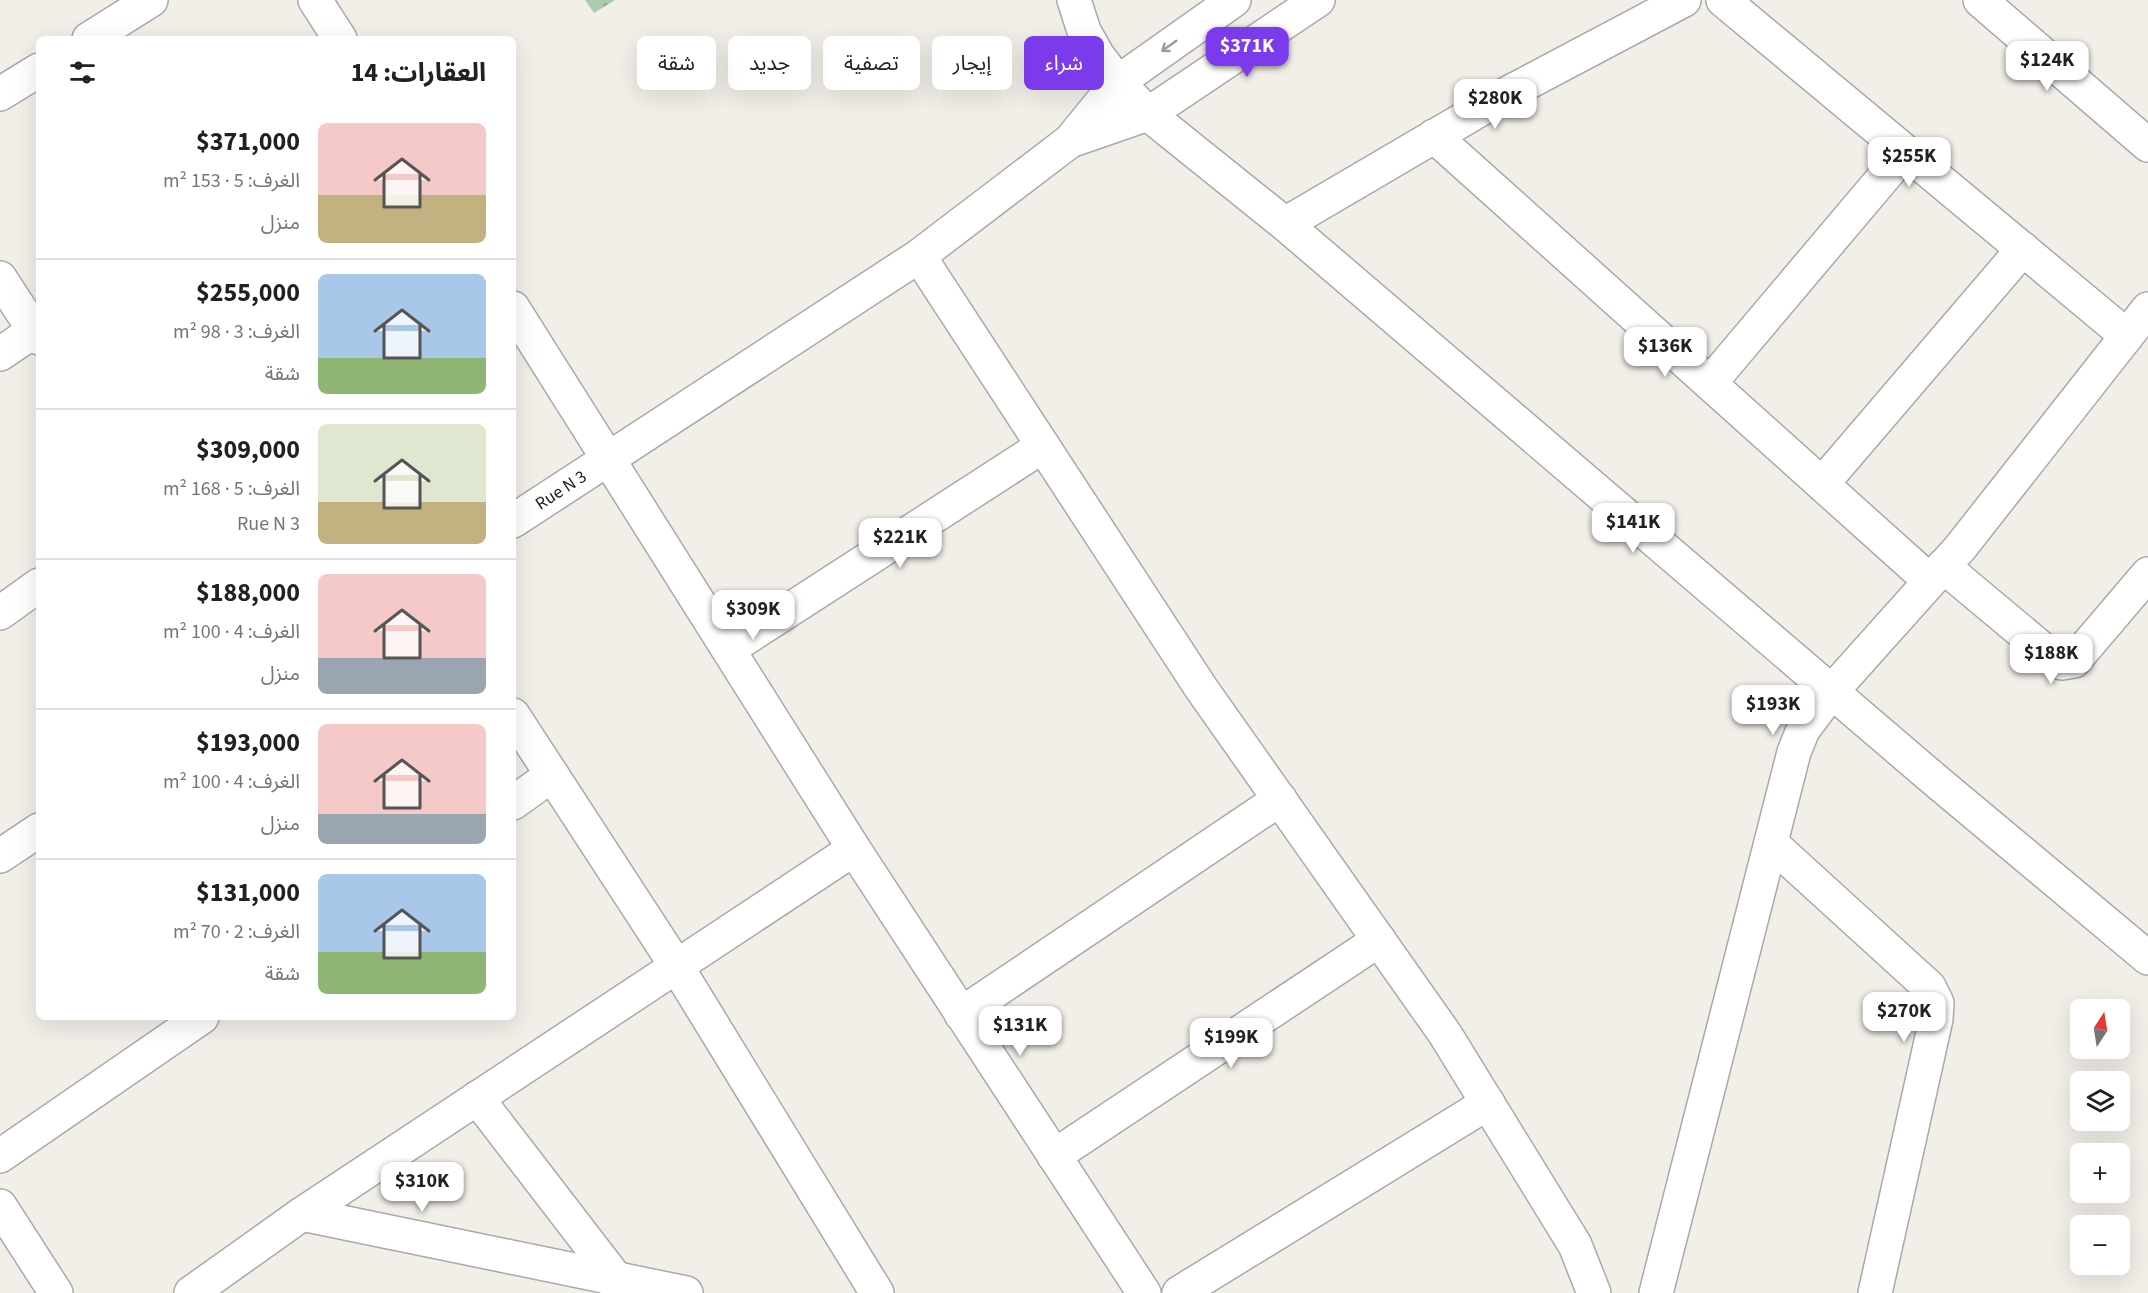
<!DOCTYPE html>
<html lang="ar">
<head>
<meta charset="utf-8">
<style>
	:root { --surface:#fff; --page:#f6f6f6; --text:#202124; --muted:#757577; --line:#e0e0e0; --accent:#7c3aed }
	body { margin:0; font-family:"Source Sans 3","Noto Sans Arabic",sans-serif; background:var(--page); color:var(--text); direction:rtl; height:100vh; display:flex; flex-direction:column; font-size:22px; white-space:nowrap }
	* { box-sizing:border-box; margin:0 }
	p { font-size:20px; color:var(--muted) }
	.icon { flex:none; width:33px; height:33px; fill:none; stroke:currentColor; stroke-width:2; stroke-linecap:round; stroke-linejoin:round }
	.map { position:relative; flex:1; overflow:hidden; direction:ltr }
	.side { position:absolute; left:36px; top:36px; width:480px; height:984px; display:flex; flex-direction:column; background:var(--surface); border-radius:9px; box-shadow:0 6px 24px #0002; direction:rtl }
	.side>* { flex:none }
	.hud { position:absolute; left:534px; top:36px; width:570px; height:54px; direction:rtl; display:flex; gap:12px }
	.needle { width:39px; rotate:12deg }
	.buttons { position:absolute; left:2070px; top:999px; display:grid; gap:12px }
	.buttons a { display:grid; place-items:center; width:60px; height:60px; border-radius:9px; background:var(--surface); box-shadow:0 6px 24px #0002; font-size:30px }
	.price { position:absolute; translate:-50% -51px; padding:0 14px; border-radius:12px; background:#fff; color:#222; font-size:20px; line-height:39px; filter:drop-shadow(0 2px 3px #0008) }
	.price::after { content:''; position:absolute; left:50%; top:36px; width:18px; height:14px; margin-left:-9px; background:inherit; clip-path:polygon(0 0,100% 0,50% 100%) }
	.price.active { background:var(--accent); color:#fff }
	ul { padding:0; list-style:none }
	li { display:flex; align-items:center; gap:18px; height:150px; padding:0 30px }
	li+li { border-top:2px solid var(--line) }
	li span { display:grid; place-items:center; flex:none; width:168px; height:120px; border-radius:9px; color:#555 }
	li>.icon { margin-inline-start:auto }
	span .icon { width:72px; height:72px; fill:#fffc; stroke-width:1 }
	li b { font-size:26px }
	h2 { display:flex; justify-content:space-between; align-items:center; height:72px; padding:0 30px; font-size:26px }
	.chip { padding:0 21px; border-radius:9px; background:var(--surface); box-shadow:0 6px 24px #0002; font-size:21px; line-height:54px }
	.chip.active { background:var(--accent); color:#fff }
	.map>svg:first-child { display:block }
</style>
</head>
<body>
<div class="map">
<svg width="2148" height="1293" viewBox="0 0 2148 1293">
	<defs>
		<pattern id="cemetery-stones" width="16" height="16" patternUnits="userSpaceOnUse" patternTransform="scale(1.5)"><rect width="16" height="16" fill="#aacbaf"/><path d="M2 7V4a2 2 0 0 1 4 0v3zM10 15v-3a2 2 0 0 1 4 0v3z" fill="#92ae96"/></pattern>
	</defs>
	<rect width="100%" height="100%" fill="#f2efe9"/>
	<path fill="url(#cemetery-stones)" d="M585,0H615L594,13Z"/>
	<g fill="none" stroke-linecap="round" stroke-linejoin="round">
		<defs>
			<g id="minor">
				<path d="M315,0L340,39"/>
				<path d="M1074,0L1084,31L1098,56L1118,82L1148,114L1285,224L1935,780L2148,958"/>
				<path d="M1723,0L2127,336"/>
				<path d="M1980,0L2148,145"/>
				<path d="M89,39L151,0"/>
				<path d="M0,94L39,70"/>
				<path d="M1434,136L1930,581"/>
				<path d="M1070,141L1148,114L1318,0"/>
				<path d="M1285,224L1510,92L1684,0"/>
				<path d="M919,256L1201,688L1445,1034L1575,1245L1594,1293"/>
				<path d="M0,278L39,338"/>
				<path d="M513,308L854,849L1144,1293"/>
				<path d="M0,354L34,331"/>
				<path d="M1710,383L1905,152"/>
				<path d="M1822,484L2023,249"/>
				<path id="s1" d="M513,521L919,256L1070,141L1118,82L1234,0"/>
				<path d="M1943,566L2053,658L2062,663L2074,661L2148,574"/>
				<path d="M0,613L39,585"/>
				<path d="M729,649L1043,446"/>
				<path d="M513,715L677,967L877,1293"/>
				<path d="M513,803L552,775"/>
				<path d="M1771,843L1929,987L1937,1003L1936,1019L1875,1293"/>
				<path d="M0,856L39,830"/>
				<path d="M961,1014L1280,799"/>
				<path d="M477,1098L617,1280L616,1288"/>
				<path d="M0,1156L202,1017"/>
				<path d="M1054,1156L1379,940"/>
				<path d="M0,1206L56,1293"/>
				<path d="M302,1214L854,849"/>
				<path d="M191,1293L302,1214L686,1293"/>
				<path d="M1179,1293L1488,1103"/>
				<path d="M1656,1293L1794,752L1803,730L1832,691L1960,548L2148,309"/>
			</g>
		</defs>
		<use href="#minor" stroke="#a9a9a9" stroke-width="36"/>
		<use href="#minor" stroke="#fff" stroke-width="33"/>
	</g>
	<defs><path id="oneway-shaft" d="M-6 0H5M1.5-3L5.5 0L1.5 3" fill="none" stroke-width="1.6" stroke-linecap="round" stroke-linejoin="round" transform="scale(1.5)"/></defs>
	<use stroke="#9c9c9c" href="#oneway-shaft" transform="translate(1169 46) rotate(145)"/>
	<g text-anchor="middle" dominant-baseline="central" stroke-width="5" stroke-linejoin="round" paint-order="stroke">
		<g font-size="18" fill="#222" stroke="#fff">
			<text stroke="none"><textPath href="#s1" startOffset="57">Rue N 3</textPath></text>
		</g>
	</g>
</svg>
<div class="buttons">
<a><svg class="needle" viewBox="-14 -14 28 28"><path d="M0-13l5 13h-10z" fill="#e53935"/><path d="M0 13l5-13h-10z" fill="#757577"/></svg></a>
<a><svg class="icon" aria-label="layers" viewBox="0 0 24 24"><path d="M12 4l9 5-9 5-9-5zM3 14l9 5 9-5"/></svg></a>
<a>+</a>
<a>−</a>
</div>
<b class="price active" style="left:1247px;top:78px">$371K</b>
<b class="price" style="left:2047px;top:92px">$124K</b>
<b class="price" style="left:1495px;top:130px">$280K</b>
<b class="price" style="left:1909px;top:188px">$255K</b>
<b class="price" style="left:1665px;top:378px">$136K</b>
<b class="price" style="left:1633px;top:554px">$141K</b>
<b class="price" style="left:900px;top:569px">$221K</b>
<b class="price" style="left:753px;top:641px">$309K</b>
<b class="price" style="left:2051px;top:685px">$188K</b>
<b class="price" style="left:1773px;top:736px">$193K</b>
<b class="price" style="left:1904px;top:1043px">$270K</b>
<b class="price" style="left:1020px;top:1057px">$131K</b>
<b class="price" style="left:1231px;top:1069px">$199K</b>
<b class="price" style="left:422px;top:1213px">$310K</b>
<div class="hud">
<a class="chip active">شراء</a>
<a class="chip">إيجار</a>
<a class="chip">تصفية</a>
<a class="chip">جديد</a>
<a class="chip">شقة</a>
</div>
<section class="side">
<h2>العقارات: 14<svg class="icon" aria-label="filters" viewBox="0 0 24 24"><path d="M4 7h16M4 17h16"/><circle cx="9" cy="7" r="2"/><circle cx="15" cy="17" r="2"/></svg></h2>
<ul>
<li><span style="background:linear-gradient(#f6c9c9 60%,#c2b280 0)"><svg class="icon" aria-label="home" viewBox="0 0 24 24"><path d="M3 11l9-7 9 7M6 9v11h12V9"/></svg></span><div><b>$371,000</b><p>الغرف: 5 · 153 m²</p><p>منزل</p></div></li>
<li><span style="background:linear-gradient(#a9c7e8 70%,#8fb573 0)"><svg class="icon" aria-label="home" viewBox="0 0 24 24"><path d="M3 11l9-7 9 7M6 9v11h12V9"/></svg></span><div><b>$255,000</b><p>الغرف: 3 · 98 m²</p><p>شقة</p></div></li>
<li><span style="background:linear-gradient(#dfe7d0 65%,#c2b280 0)"><svg class="icon" aria-label="home" viewBox="0 0 24 24"><path d="M3 11l9-7 9 7M6 9v11h12V9"/></svg></span><div><b>$309,000</b><p>الغرف: 5 · 168 m²</p><p>Rue N 3</p></div></li>
<li><span style="background:linear-gradient(#f6c9c9 70%,#9aa5b1 0)"><svg class="icon" aria-label="home" viewBox="0 0 24 24"><path d="M3 11l9-7 9 7M6 9v11h12V9"/></svg></span><div><b>$188,000</b><p>الغرف: 4 · 100 m²</p><p>منزل</p></div></li>
<li><span style="background:linear-gradient(#f6c9c9 75%,#9aa5b1 0)"><svg class="icon" aria-label="home" viewBox="0 0 24 24"><path d="M3 11l9-7 9 7M6 9v11h12V9"/></svg></span><div><b>$193,000</b><p>الغرف: 4 · 100 m²</p><p>منزل</p></div></li>
<li><span style="background:linear-gradient(#a9c7e8 65%,#8fb573 0)"><svg class="icon" aria-label="home" viewBox="0 0 24 24"><path d="M3 11l9-7 9 7M6 9v11h12V9"/></svg></span><div><b>$131,000</b><p>الغرف: 2 · 70 m²</p><p>شقة</p></div></li>
</ul>
</section>
</div>
</body>
</html>
